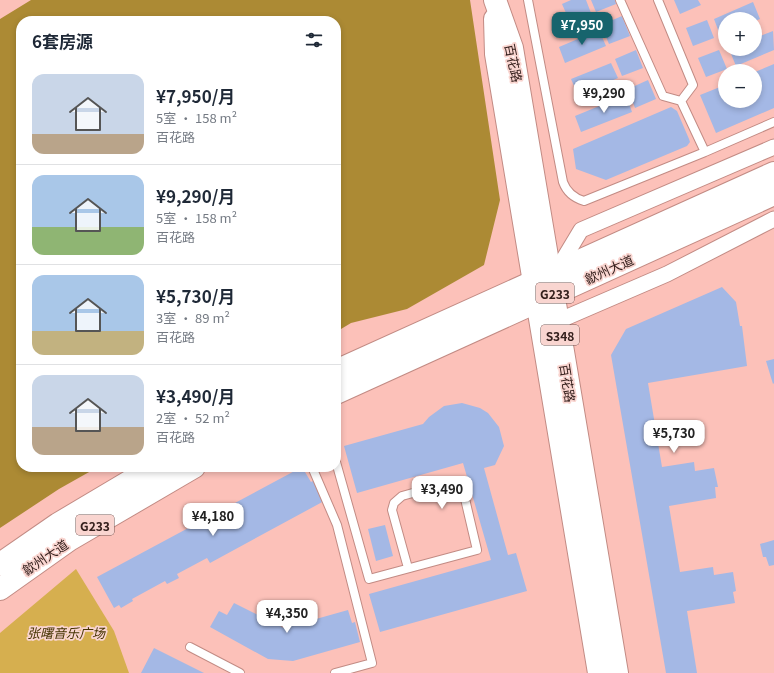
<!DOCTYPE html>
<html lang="zh">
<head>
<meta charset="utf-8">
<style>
	:root { --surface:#fff; --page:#f6f6f7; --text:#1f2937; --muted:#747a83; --line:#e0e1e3; --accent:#17646d }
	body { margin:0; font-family:Georgia,"Noto Sans SC",serif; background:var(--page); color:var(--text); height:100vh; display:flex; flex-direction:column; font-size:15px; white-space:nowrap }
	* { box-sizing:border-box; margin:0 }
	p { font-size:13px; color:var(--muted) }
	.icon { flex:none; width:22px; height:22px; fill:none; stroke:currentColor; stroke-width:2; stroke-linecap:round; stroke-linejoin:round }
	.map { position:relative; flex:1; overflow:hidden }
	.details { position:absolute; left:16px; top:16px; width:325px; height:456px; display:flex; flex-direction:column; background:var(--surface); border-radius:16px; box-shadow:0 2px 6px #0003 }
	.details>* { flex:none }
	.tools { position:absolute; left:718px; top:12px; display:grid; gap:8px }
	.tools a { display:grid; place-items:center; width:44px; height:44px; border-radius:50%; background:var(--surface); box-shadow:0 2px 6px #0003; font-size:20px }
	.price { position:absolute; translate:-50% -34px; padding:0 9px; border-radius:8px; background:#fff; color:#222; font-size:13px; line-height:26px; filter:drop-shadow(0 1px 2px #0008) }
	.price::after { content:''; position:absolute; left:50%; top:24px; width:12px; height:9px; margin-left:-6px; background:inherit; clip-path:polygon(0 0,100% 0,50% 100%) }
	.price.selected { background:var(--accent); color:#fff }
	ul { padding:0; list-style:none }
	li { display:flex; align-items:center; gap:12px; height:100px; padding:0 16px }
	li+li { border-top:1px solid var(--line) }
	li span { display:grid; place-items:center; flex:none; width:112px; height:80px; border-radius:12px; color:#555 }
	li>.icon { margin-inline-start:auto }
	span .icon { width:48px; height:48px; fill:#fffc; stroke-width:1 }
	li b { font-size:17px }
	h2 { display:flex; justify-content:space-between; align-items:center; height:48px; padding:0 16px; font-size:17px }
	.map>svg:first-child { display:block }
</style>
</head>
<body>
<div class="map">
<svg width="774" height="673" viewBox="0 0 774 673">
	<rect width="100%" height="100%" fill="#fcc1b9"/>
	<path fill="#d6af4f" d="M76,569L114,631L129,673H0V633Z"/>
	<path fill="#ac8a34" d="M31,0H470L500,200L484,265L407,309L351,323L336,332V21H21V467H98L59,489L0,528V19Z"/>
	<path fill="#a4b8e5" d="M571,0H586L591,13L570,22L562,4Z
		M591,0H615L616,4L596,12Z
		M674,0H698L701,5L680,14Z
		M753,2L760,19L755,21V19H725V33L720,35L714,19Z
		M622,16L630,36L609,44L601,25Z
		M707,20L714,38L693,46L686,28Z
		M599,30L606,46L565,63L559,47Z
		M773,31L774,50L736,66L729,49H755V38Z
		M636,50L643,68L622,76L615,59Z
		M719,50L727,69L706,77L698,58Z
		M611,63L618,78L578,95L571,79Z
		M774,64V108L716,133L700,95L725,85V101H755V72Z
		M648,80L656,99L635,108L628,89Z
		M626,95L632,112L581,132L575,116Z
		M671,107L677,111L689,139L690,142L687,146L606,180L576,169L573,149Z
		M722,287L736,302L740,326H742L747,366L648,383L662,467L694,462L695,471L714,468L718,487H715L716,498L669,506L680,572L713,567L714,575L733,572L736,591L733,592L735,603L687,611L697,673H666L611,355L626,329Z
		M774,359V383L773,384L766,361Z
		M462,403L480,408L488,413L499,427L504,446L495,465L484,468L508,555L516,553L527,591L380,632L369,594L491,560L463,463L357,493L344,446L423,424L429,417L444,406Z
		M302,467L311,482L315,480L326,500L210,563L207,558L177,574L179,578L167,584L165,581L132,599L133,601L121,608L119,605L114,608L97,577Z
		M385,525L393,556L376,561L368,529Z
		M774,540V565L769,566L766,557H763L760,544Z
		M234,603L284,628L348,610L352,623L355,622L360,642L293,661L268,659L210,627L219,611L227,615Z
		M154,648L204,673H141Z"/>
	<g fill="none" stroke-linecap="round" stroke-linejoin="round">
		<defs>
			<path id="service" d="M528,0L563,182C567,193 574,198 584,201L705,152L774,122
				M620,0L663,96L681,101L705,152
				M658,0L693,85L681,101
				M336,462L369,579L477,550L462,486L445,484L402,496L394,503L392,510L408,568
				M312,467L337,525L372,663L335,673
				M190,647L240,673"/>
			<path id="minor" d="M557,270L581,230L774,147
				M558,321L667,274L774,219"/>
			<path id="primary" d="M495,0L512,48L617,673
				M495,19L496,54L599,673"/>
			<path id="trunk" d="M336,371L774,173
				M336,393L774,194
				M0,564L58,524L154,467
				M0,589L69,540L194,467"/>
		</defs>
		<use href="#service" stroke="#c28b84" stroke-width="10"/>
		<use href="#minor" stroke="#c28b84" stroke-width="17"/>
		<use href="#primary" stroke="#c28b84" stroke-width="24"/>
		<use href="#trunk" stroke="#c28b84" stroke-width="24"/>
		<use href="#service" stroke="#fff" stroke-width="8"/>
		<use href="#minor" stroke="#fff" stroke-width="15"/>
		<use href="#primary" stroke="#fff" stroke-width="22"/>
		<use href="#trunk" stroke="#fff" stroke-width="22"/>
	</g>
	<g text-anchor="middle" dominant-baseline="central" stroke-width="3.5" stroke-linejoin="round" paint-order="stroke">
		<g fill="#f9d5d0" stroke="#705653" stroke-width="1">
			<rect x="536" y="283" width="38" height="20" rx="3"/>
			<rect x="541" y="325" width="38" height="20" rx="3"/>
			<rect x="76" y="515" width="38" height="20" rx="3"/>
		</g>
		<g font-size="12" font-weight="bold" fill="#35201d">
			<text x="555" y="293">G233</text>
			<text x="560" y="335">S348</text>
			<text x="95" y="525">G233</text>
		</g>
		<g font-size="13" fill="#35201d" stroke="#f9d5d0">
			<text transform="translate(514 63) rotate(78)">百花路</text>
			<text transform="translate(609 269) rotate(-24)">歙州大道</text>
			<text transform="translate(568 383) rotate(81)">百花路</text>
			<text transform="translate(45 557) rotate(-34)">歙州大道</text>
		</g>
		<g font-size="13" font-style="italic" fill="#463402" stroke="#f9d5d0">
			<text x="66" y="632">张曙音乐广场</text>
		</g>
	</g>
</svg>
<div class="tools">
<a>+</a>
<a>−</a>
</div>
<b class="price selected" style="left:582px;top:46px">¥7,950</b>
<b class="price" style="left:604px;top:114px">¥9,290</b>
<b class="price" style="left:674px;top:454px">¥5,730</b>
<b class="price" style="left:442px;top:510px">¥3,490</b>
<b class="price" style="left:213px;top:537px">¥4,180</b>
<b class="price" style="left:287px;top:634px">¥4,350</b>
<section class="details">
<h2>6套房源<svg class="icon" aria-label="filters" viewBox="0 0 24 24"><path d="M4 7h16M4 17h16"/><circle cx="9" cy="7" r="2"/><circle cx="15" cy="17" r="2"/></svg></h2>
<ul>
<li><span style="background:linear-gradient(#c9d6e8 75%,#b9a48a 0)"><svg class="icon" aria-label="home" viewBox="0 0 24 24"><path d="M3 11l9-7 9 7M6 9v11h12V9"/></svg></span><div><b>¥7,950/月</b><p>5室 · 158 m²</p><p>百花路</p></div></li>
<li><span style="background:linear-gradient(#a9c7e8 65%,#8fb573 0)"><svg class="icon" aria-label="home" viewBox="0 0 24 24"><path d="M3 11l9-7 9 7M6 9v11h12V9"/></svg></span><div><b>¥9,290/月</b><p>5室 · 158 m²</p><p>百花路</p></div></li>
<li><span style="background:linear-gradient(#a9c7e8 70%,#c2b280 0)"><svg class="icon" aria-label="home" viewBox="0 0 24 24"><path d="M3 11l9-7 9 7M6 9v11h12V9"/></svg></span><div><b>¥5,730/月</b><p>3室 · 89 m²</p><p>百花路</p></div></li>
<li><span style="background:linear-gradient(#c9d6e8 65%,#b9a48a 0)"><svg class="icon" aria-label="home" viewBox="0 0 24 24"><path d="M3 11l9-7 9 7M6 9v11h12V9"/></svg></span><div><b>¥3,490/月</b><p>2室 · 52 m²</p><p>百花路</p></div></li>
</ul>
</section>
</div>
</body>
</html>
